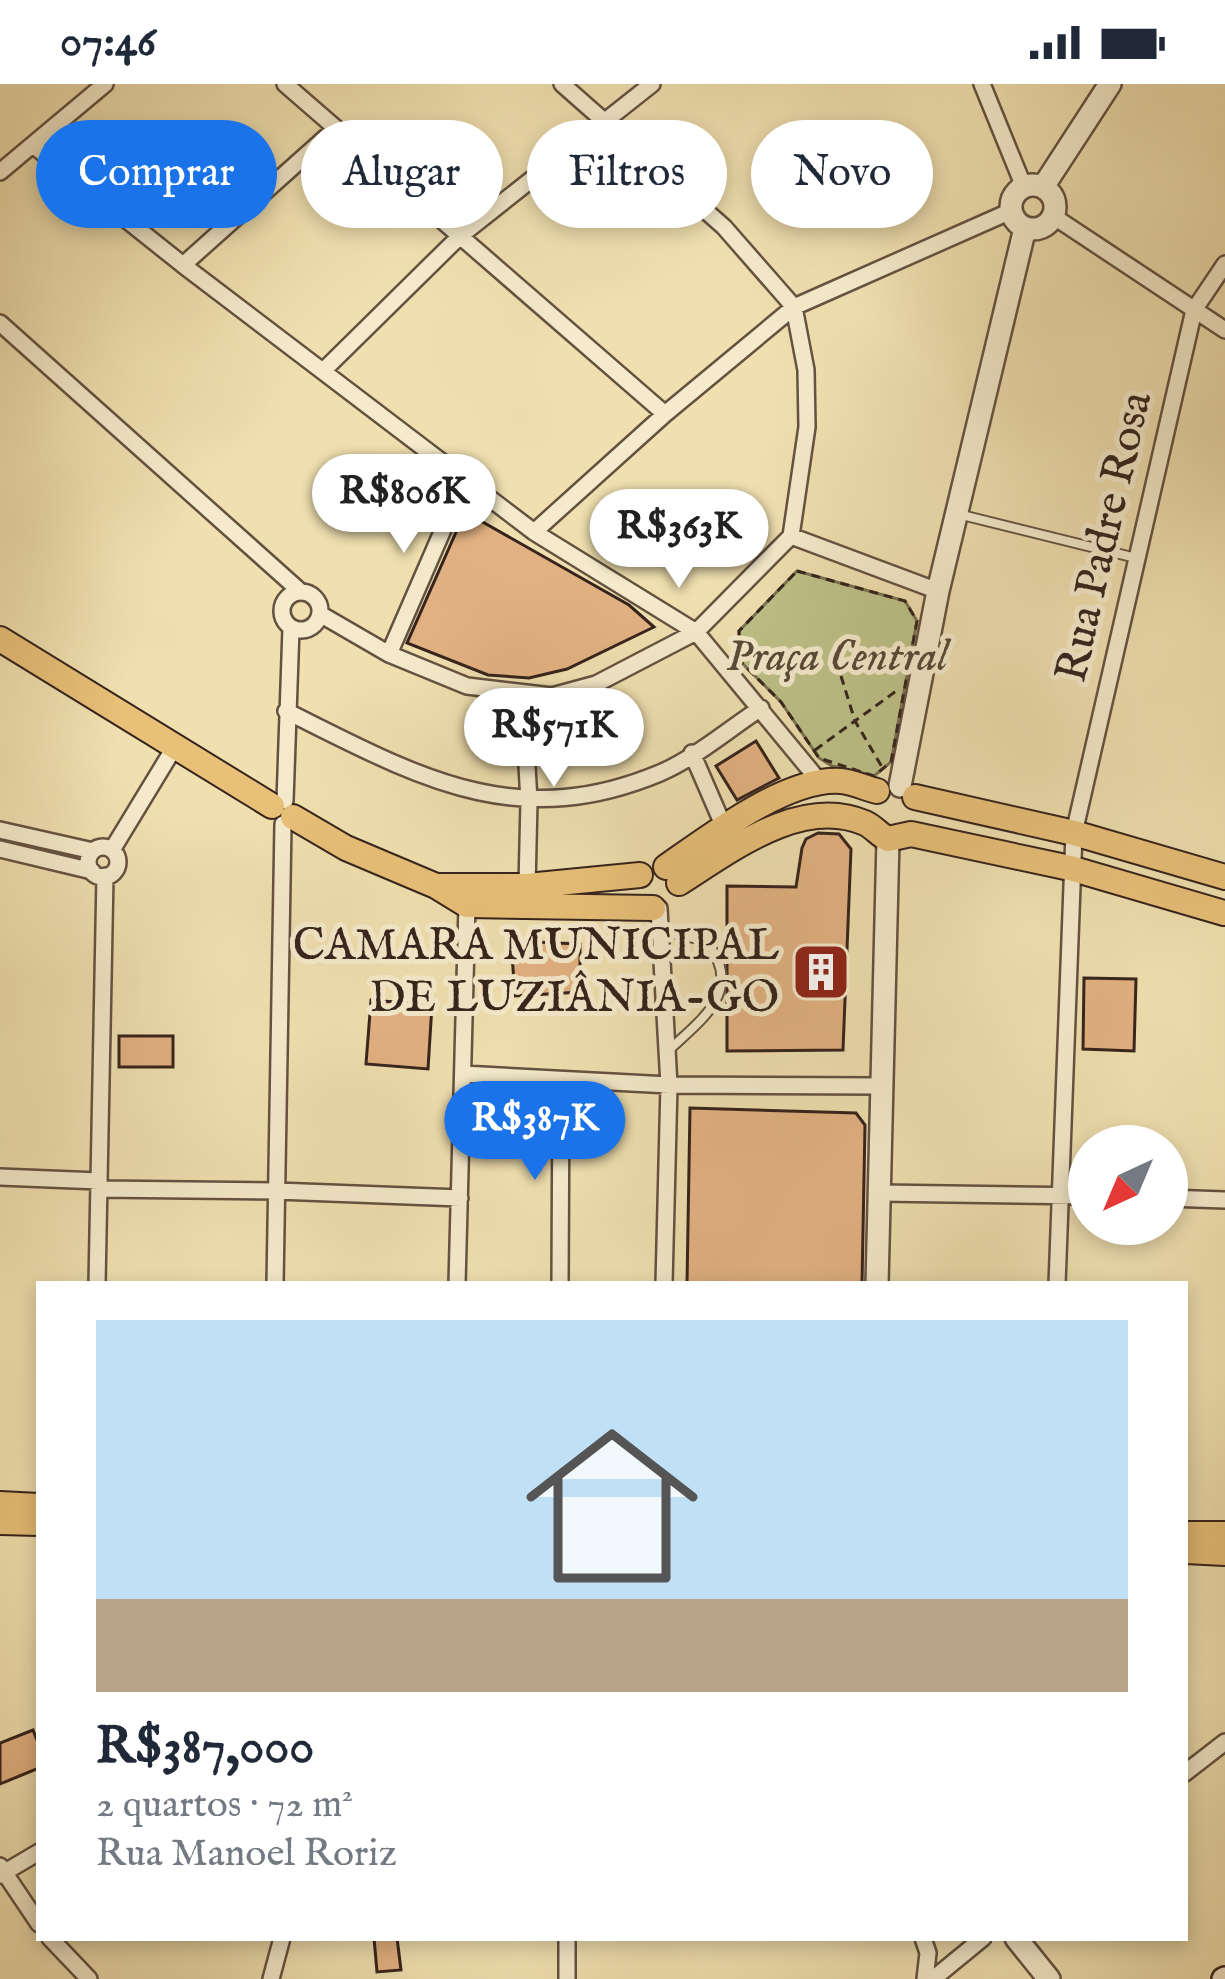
<!DOCTYPE html>
<html lang="pt">
<head>
<meta charset="utf-8">
<style>
	:root { --surface:#fff; --page:#f2f2f3; --text:#1f2937; --muted:#747a83; --accent:#1a73e8 }
	body { margin:0; font-family:"IM FELL English",serif; background:var(--page); color:var(--text); height:100vh; display:flex; flex-direction:column; font-size:45px; white-space:nowrap }
	* { box-sizing:border-box; margin:0 }
	p { font-size:39px; color:var(--muted) }
	.icon { flex:none; width:66px; height:66px; fill:none; stroke:currentColor; stroke-width:2; stroke-linecap:round; stroke-linejoin:round }
	.map { position:relative; flex:1; overflow:hidden }
	.panel { position:absolute; left:36px; top:1197px; width:1152px; height:660px; display:flex; flex-direction:column; background:var(--surface); border-radius:0px; box-shadow:0 6px 18px #0003 }
	.panel>* { flex:none }
	.guide { position:absolute; left:36px; top:36px; width:1155px; height:108px; display:flex; gap:24px }
	.needle { width:78px; rotate:224deg }
	.buttons { position:absolute; left:1068px; top:1041px; display:grid; gap:24px }
	.buttons a { display:grid; place-items:center; width:120px; height:120px; border-radius:50%; background:var(--surface); box-shadow:0 6px 18px #0003; font-size:60px }
	.price { position:absolute; translate:-50% -102px; padding:0 27px; border-radius:42px; background:#fff; color:#222; font-size:39px; line-height:78px; filter:drop-shadow(0 3px 6px #0008) }
	.price::after { content:''; position:absolute; left:50%; top:72px; width:36px; height:27px; margin-left:-18px; background:inherit; clip-path:polygon(0 0,100% 0,50% 100%) }
	.price.selected { background:var(--accent); color:#fff }
	ul { padding:0; list-style:none }
	li { display:grid; align-content:center; gap:24px; height:636px; padding:0 60px }
	li span { display:grid; place-items:center; height:372px; border-radius:0px; color:#555 }
	li>.icon { margin-inline-start:auto }
	span .icon { width:216px; height:216px; fill:#fffc; stroke-width:1 }
	li b { font-size:51px }
	.chip { padding:0 42px; border-radius:54px; background:var(--surface); box-shadow:0 6px 18px #0003; font-size:42px; line-height:108px }
	.chip.selected { background:var(--accent); color:#fff }
	.status { display:flex; justify-content:space-between; align-items:center; height:84px; padding:0 60px; background:var(--surface); direction:ltr }
	.status svg { height:33px; fill:currentColor }
	.map>svg:first-child { display:block }
</style>
</head>
<body>
<div class="status"><b>07:46</b><svg viewBox="0 0 49 12"><path d="M0 12V9h3v3zM5 12V6h3v6zM10 12V3h3v9zM15 12V0h3v12zM26 1h20v11H26zM47 4h2v5h-2z"/></svg></div>
<div class="map">
<svg width="1225" height="1895" viewBox="0 0 1225 1895">
	<rect width="100%" height="100%" fill="#f0e0b0"/>
	<filter id="stains"><feTurbulence type="fractalNoise" baseFrequency=".00167" numOctaves="4"/><feColorMatrix values="0 0 0 0 .2 0 0 0 0 .09 0 0 0 0 .02 0 0 0 .5 -.17"/></filter>
	<radialGradient id="worn" r=".72"><stop offset=".6" stop-color="#630" stop-opacity="0"/><stop offset="1" stop-color="#630" stop-opacity=".3"/></radialGradient>
	<path fill="#bdc188" stroke="#797252" stroke-width="3" d="M797,487L905,517L917,537L891,678L874,692L832,682L819,674L781,618L740,577L739,547Z"/>
	<path fill="#e3b282" stroke="#35231c" stroke-width="3" d="M465,428L629,521L654,543L567,585L529,594L488,591L407,559Z
		M756,657L779,694L737,716L716,682Z
		M818,749L839,750L851,765L843,966L727,967V802L796,803L802,764L806,755Z
		M511,857L580,860V908L515,912Z
		M1084,894L1136,895L1134,967L1083,965Z
		M371,916L432,921L428,985L366,980Z
		M119,952H173V983H119Z
		M690,1024L856,1029L865,1041L862,1200H687Z
		M33,1646L39,1661V1684L0,1700V1659Z
		M374,1854H397L401,1886L377,1888Z"/>
	<g fill="none" stroke-linecap="round" stroke-linejoin="round">
		<defs>
			<path id="service" d="M958,430L1136,474
				M660,846L706,857C745,906 703,934 668,967"/>
			<path id="minor" d="M285,0L665,330
				M982,0L1024,103
				M34,62L183,181L534,448L696,548L820,698
				M0,88L105,0
				M1053,132L1225,246
				M183,181L334,46
				M0,239L301,508
				M325,285L460,152L652,0
				M534,448L665,330L794,223L1011,127
				M791,452L938,507
				M282 527a19 19 0 1 1 38 0a19 19 0 1 1-38 0Z
				M320,530L389,570L467,602L552,612L596,600L696,548L791,452L807,343L806,286L794,223L724,143L562,0
				M389,570L465,395
				M523,612L529,717L527,802
				M286,627C415,691 514,750 660,689C695,674 729,645 761,624
				M692,669L724,743
				M285,717L291,544
				M0,746L93,767
				M88 778a15 15 0 1 1 30 0a15 15 0 1 1-30 0Z
				M0,765L92,787
				M112,766L174,664
				M659,824L669,1001L664,1200
				M463,990L669,1001L880,1002
				M0,1093L99,1097
				M99,1105L277,1107L460,1114
				M880,1109L1089,1112
				M1167,1114L1225,1116
				M97,1200L105,792
				M275,1200L283,740
				M457,1200L467,821
				M560,1200L561,998
				M1057,1200L1074,749L1194,226L1225,180
				M1185,1689L1225,1658
				M0,1782L39,1840
				M0,1791L39,1768
				M50,1854L89,1895
				M923,1854L928,1869L925,1895
				M271,1895L282,1854
				M567,1895V1854
				M933,1895L983,1854"/>
			<path id="tertiary" d="M1011 123a22 22 0 1 1 44 0a22 22 0 1 1-44 0Z
				M1043,103L1110,0
				M900,702L938,507L1025,144
				M877,1200L888,755
				M1016,1854L1049,1895"/>
			<path id="secondary" d="M1223,1895L1225,1894"/>
			<path id="primary" d="M0,555L272,722
				M915,713L1074,749L1225,793
				M293,733L346,764L436,802L467,821L653,824
				M666,783C709,753 787,693 841,697C853,698 865,704 877,707
				M679,799C730,767 801,711 865,739C874,743 879,751 888,755L911,750L1070,784L1224,829
				M436,802H527L640,791
				M0,1420L39,1422
				M0,1438L39,1439
				M1185,1450H1225
				M1185,1467L1225,1469"/>
		</defs>
		<use href="#service" stroke="#645241" stroke-width="12"/>
		<use href="#minor" stroke="#645241" stroke-width="20"/>
		<use href="#tertiary" stroke="#645241" stroke-width="26"/>
		<use href="#secondary" stroke="#35231c" stroke-width="26"/>
		<use href="#primary" stroke="#35231c" stroke-width="28"/>
		<path stroke="#35231c" stroke-width="3" stroke-dasharray="9 6" stroke-linecap="butt" d="M797,487L905,517L917,537L891,678L874,692L819,674L781,618L740,577L739,547Z
			M841,592L855,637L882,683
			M815,666L899,605"/>
		<use href="#service" stroke="#f5ebcc" stroke-width="8"/>
		<use href="#minor" stroke="#f5ebcc" stroke-width="15"/>
		<use href="#tertiary" stroke="#f5ebcc" stroke-width="21"/>
		<use href="#secondary" stroke="#f5ebcc" stroke-width="21"/>
		<use href="#primary" stroke="#e8c078" stroke-width="24"/>
	</g>
	<defs>
		<symbol id="building-square" viewBox="-11 -11 22 22"><rect x="-9" y="-9" width="18" height="18" rx="4" fill="#8f2418" stroke="#f5ebcc"/><path d="M-4-6H4V6H1V3H-1V6H-4ZM-2.5-4.3h1.7v1.8h-1.7ZM.8-4.3h1.7v1.8H.8ZM-2.5-1h1.7V.8h-1.7ZM.8-1h1.7V.8H.8Z" fill="#fff"/></symbol>
	</defs>
	<g fill-rule="evenodd">
		<use href="#building-square" x="788" y="855" width="66" height="66"/>
	</g>
	<g text-anchor="middle" dominant-baseline="central" stroke-width="10" stroke-linejoin="round" paint-order="stroke">
		<g font-size="45" fill="#35231c" stroke="#f5ebcc">
			<text transform="translate(1105 453) rotate(-77)">Rua Padre Rosa</text>
		</g>
		<g font-size="45" font-style="italic" fill="#574a37" stroke="#f5ebcc">
			<text x="837" y="573">Praça Central</text>
		</g>
		<g font-size="45" fill="#35231c" stroke="#f5ebcc" text-anchor="end">
			<text x="779" y="862">CAMARA MUNICIPAL<tspan x="779" dy="52">DE LUZIÂNIA-GO</tspan></text>
		</g>
	</g>
	<rect width="100%" height="100%" filter="url(#stains)"/>
	<rect width="100%" height="100%" fill="url(#worn)"/>
</svg>
<div class="buttons">
<a><svg class="needle" viewBox="-14 -14 28 28"><path d="M0-13l5 13h-10z" fill="#e53935"/><path d="M0 13l5-13h-10z" fill="#747a83"/></svg></a>
</div>
<b class="price" style="left:404px;top:472px">R$806K</b>
<b class="price" style="left:679px;top:507px">R$363K</b>
<b class="price" style="left:554px;top:706px">R$571K</b>
<b class="price selected" style="left:535px;top:1099px">R$387K</b>
<div class="guide">
<a class="chip selected">Comprar</a>
<a class="chip">Alugar</a>
<a class="chip">Filtros</a>
<a class="chip">Novo</a>
</div>
<section class="panel">
<ul>
<li><span style="background:linear-gradient(#bfe0f5 75%,#b9a48a 0)"><svg class="icon" aria-label="home" viewBox="0 0 24 24"><path d="M3 11l9-7 9 7M6 9v11h12V9"/></svg></span><div><b>R$387,000</b><p>2 quartos · 72 m²</p><p>Rua Manoel Roriz</p></div></li>
</ul>
</section>
</div>
</body>
</html>
